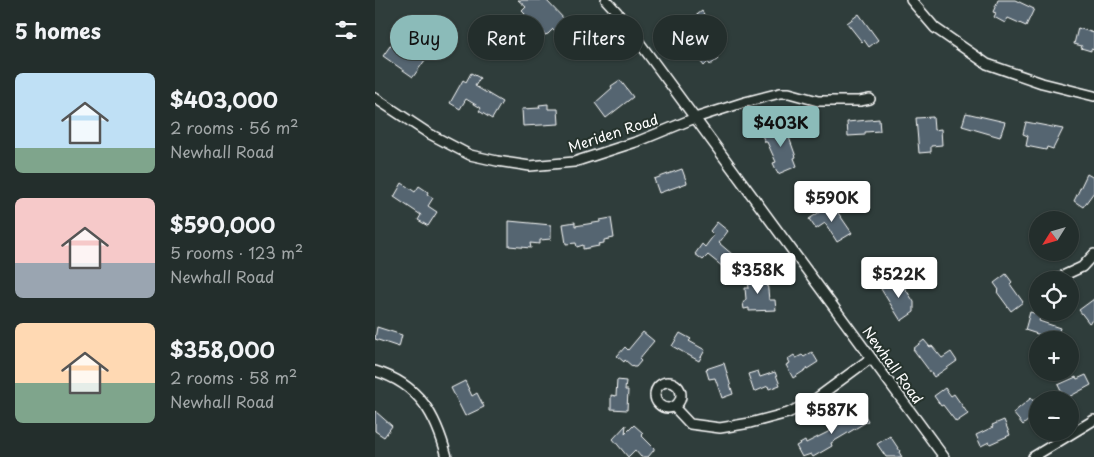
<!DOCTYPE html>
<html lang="en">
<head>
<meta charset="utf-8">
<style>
	:root { --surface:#232e2c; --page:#2b3634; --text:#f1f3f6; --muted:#a3a8a9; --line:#404a48; --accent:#8bbbb9 }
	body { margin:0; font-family:"Playpen Sans",sans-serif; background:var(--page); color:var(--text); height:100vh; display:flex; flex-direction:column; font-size:19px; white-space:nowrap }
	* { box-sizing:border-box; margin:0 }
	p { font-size:16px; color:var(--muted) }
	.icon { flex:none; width:28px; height:28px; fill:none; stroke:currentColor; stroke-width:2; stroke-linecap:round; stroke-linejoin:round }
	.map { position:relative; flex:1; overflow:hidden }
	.sheet { display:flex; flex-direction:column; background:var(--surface); width:375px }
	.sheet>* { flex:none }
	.top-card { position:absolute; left:15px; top:15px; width:475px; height:45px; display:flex; gap:10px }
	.needle { width:32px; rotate:233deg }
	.controls { position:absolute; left:654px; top:211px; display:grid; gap:10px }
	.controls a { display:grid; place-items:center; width:50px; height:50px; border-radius:50%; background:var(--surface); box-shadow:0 1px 4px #0004,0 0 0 1px var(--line); font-size:25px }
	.price { position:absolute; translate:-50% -42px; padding:0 11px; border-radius:5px; background:#fff; color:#222; font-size:16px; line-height:32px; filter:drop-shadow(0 1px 2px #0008) }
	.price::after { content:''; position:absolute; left:50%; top:30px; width:15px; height:11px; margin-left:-8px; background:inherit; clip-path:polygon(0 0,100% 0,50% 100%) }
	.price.on { background:var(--accent); color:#111 }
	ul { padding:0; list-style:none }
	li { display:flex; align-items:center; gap:15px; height:125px; padding:0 15px }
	li span { display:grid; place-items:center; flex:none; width:140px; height:100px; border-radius:8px; color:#555 }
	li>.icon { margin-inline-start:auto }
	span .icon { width:60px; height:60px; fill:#fffc; stroke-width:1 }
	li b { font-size:21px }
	h2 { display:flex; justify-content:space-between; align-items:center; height:60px; padding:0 15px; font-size:21px }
	.chip { padding:0 18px; border-radius:22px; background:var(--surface); box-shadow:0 1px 4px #0004,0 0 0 1px var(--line); font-size:18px; line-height:45px }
	.chip.on { background:var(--accent); color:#111 }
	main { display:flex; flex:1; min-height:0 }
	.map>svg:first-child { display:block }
</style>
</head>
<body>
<main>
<section class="sheet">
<h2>5 homes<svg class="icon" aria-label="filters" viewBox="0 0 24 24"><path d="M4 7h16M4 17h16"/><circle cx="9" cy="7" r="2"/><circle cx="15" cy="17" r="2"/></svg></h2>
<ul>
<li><span style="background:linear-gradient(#bfe0f5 75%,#7fa58c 0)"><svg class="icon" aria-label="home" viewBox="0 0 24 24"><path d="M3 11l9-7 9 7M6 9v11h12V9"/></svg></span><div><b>$403,000</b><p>2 rooms · 56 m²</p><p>Newhall Road</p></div></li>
<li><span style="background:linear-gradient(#f6c9c9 65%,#9aa5b1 0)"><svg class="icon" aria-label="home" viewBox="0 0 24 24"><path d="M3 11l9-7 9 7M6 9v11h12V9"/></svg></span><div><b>$590,000</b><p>5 rooms · 123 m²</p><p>Newhall Road</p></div></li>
<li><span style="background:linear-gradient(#ffd9b3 60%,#7fa58c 0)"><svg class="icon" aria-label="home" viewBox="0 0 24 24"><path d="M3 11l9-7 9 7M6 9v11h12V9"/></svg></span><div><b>$358,000</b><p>2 rooms · 58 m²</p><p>Newhall Road</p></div></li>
</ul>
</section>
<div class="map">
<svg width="719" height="457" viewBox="0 0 719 457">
	<rect width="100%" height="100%" fill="#2f3d3b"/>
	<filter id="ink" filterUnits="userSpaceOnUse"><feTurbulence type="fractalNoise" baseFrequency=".02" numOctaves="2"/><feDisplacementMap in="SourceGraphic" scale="10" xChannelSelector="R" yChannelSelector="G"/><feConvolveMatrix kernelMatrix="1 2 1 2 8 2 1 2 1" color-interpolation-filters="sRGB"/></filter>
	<g filter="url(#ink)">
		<path fill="#546571" stroke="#fff" d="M143,0H171L192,22L183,33L178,29L173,34L170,35L160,23H151L148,21L147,17L150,14L147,11L151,7Z
			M623,0H640L659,9L651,26L633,18L630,23L619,17L621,13L618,12Z
			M327,11L334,23L325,30L333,42L337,40L344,50L339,54L343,59L335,65L333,62L329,66L322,57L323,56L311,40L322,32L314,21Z
			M484,14L503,40L494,47L489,40L487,42L472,23Z
			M703,28L719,33V50L716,49V51L706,48L707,46L699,44Z
			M20,39L50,60L38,77L8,56Z
			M96,73L105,78L100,86L127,102L117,119L104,111L106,108L91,99L85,109L75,103L88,80L91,82Z
			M245,80L258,97L231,118L220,103L237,88L236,86Z
			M173,104V109H183L184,124L148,126L147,109L165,108L164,105Z
			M591,113L630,122L625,137L587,126Z
			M558,117L559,130L566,129L567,145L556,146V152L544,153L541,118Z
			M504,119L505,131L490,132V135L473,136L472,122Z
			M651,122L688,129L678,149L672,147L671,150L651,146L653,136L648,134Z
			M409,123L421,157L419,158L422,166L403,174L398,163L401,162L392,142H390L386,133Z
			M307,169L312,183L284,193L279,179Z
			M712,174L719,178V192L708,207L699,201Z
			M27,183L40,192L44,186L53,192L52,194L58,198L53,206L62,212L53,226L43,220L46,215L19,197Z
			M457,204L477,233L462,242L450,223L441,229L434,219Z
			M236,218L239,238L229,240V243L223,244L224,246L208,249V245L202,247L201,243L191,244L188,224L200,222V226L225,222V220Z
			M134,221L176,225V239L165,240V244L155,243L156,248L134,246Z
			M342,222L353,231L344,243L358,255L348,267L333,255L328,260L320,254L327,244L330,247L339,235L335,231Z
			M381,272L386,275V280H392L394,300H400L401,310L374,311V308L369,309L368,303L371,299L370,288H374L373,281L377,280L376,275Z
			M631,274L637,282L635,284L648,302L636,311L622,292L624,290L619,283Z
			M524,279L539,302V312L526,321L506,289Z
			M719,299V319L714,323L704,310Z
			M655,312L666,315L664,321L685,328L681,340L650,330Z
			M2,327L27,335L24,347L0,339Z
			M268,332L279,341L264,359L266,361L261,367H258L250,360L249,362L242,356L250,347L253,350Z
			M305,333L316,339L314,341L330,350L324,361L297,346Z
			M549,340L555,347L557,346L567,358L576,352L582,361L559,377L538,349Z
			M437,352L443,362L418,378L411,365L415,363L413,359L419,355L421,358L427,355L429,357Z
			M349,363L358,394L347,398L340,378L334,379L331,369Z
			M383,371L385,377L400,372L405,385L394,389L393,386L379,392L373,374Z
			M711,375L716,385L690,399L683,385L701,377L702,379Z
			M242,380L251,381L250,390H253L252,410L236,409V395L241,396Z
			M90,381L97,396L102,393L109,407L90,416L76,388Z
			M570,388L576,396L579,394L593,414L581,422L568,405L566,406L559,396Z
			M656,398L658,401L662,398V413L648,425L638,413Z
			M0,411L17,426L9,437L0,431Z
			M488,412L493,421L456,443L457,446L438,457L436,454L427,457L421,446L430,441L431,443L461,428L459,423L477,413L479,416Z
			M629,420L635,435L615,444L614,442L606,446L601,435L618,427L617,425Z
			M251,425L250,434L259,425L268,433L266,435L279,448V450L273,457H266L260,450L253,457L238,439Z
			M515,436L525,451L524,452L527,457H511L502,444Z"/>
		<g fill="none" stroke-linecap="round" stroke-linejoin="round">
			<defs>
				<path id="street" d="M231,0L242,12L569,457
					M536,0L560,28L612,64L667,83L719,96
					M0,98L53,133L95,155L122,161L155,166L199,162L264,141L320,118L370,102L405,93H414L443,101H485L495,99
					M681,279L707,267L719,254
					M0,371C44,384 61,415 72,457
					M280 395a13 13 0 1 1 26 0a13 13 0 1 1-26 0Z
					M299,407L315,424L345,428L375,423L413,413L439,400L496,358
					M658,457L719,420"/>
			</defs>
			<use href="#street" stroke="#fff" stroke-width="12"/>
			<use href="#street" stroke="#26332d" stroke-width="9"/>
		</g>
	</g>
	<g text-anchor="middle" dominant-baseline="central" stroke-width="4" stroke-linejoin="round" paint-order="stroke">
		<g font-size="14" fill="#fff" stroke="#26332d">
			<text transform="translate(238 133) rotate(-18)">Meriden Road</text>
			<text transform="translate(518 365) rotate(54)">Newhall Road</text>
		</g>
	</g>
</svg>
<div class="controls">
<a><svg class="needle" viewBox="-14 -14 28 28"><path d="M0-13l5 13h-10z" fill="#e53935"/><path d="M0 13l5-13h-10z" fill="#a3a8a9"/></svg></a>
<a><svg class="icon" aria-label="locate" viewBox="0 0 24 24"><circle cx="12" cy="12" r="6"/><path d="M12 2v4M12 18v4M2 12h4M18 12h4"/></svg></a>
<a>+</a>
<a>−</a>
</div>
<b class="price on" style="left:406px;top:148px">$403K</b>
<b class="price" style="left:457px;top:223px">$590K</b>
<b class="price" style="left:383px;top:295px">$358K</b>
<b class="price" style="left:524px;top:299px">$522K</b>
<b class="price" style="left:457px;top:435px">$587K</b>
<div class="top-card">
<a class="chip on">Buy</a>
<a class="chip">Rent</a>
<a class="chip">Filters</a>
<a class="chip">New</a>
</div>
</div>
</main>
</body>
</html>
